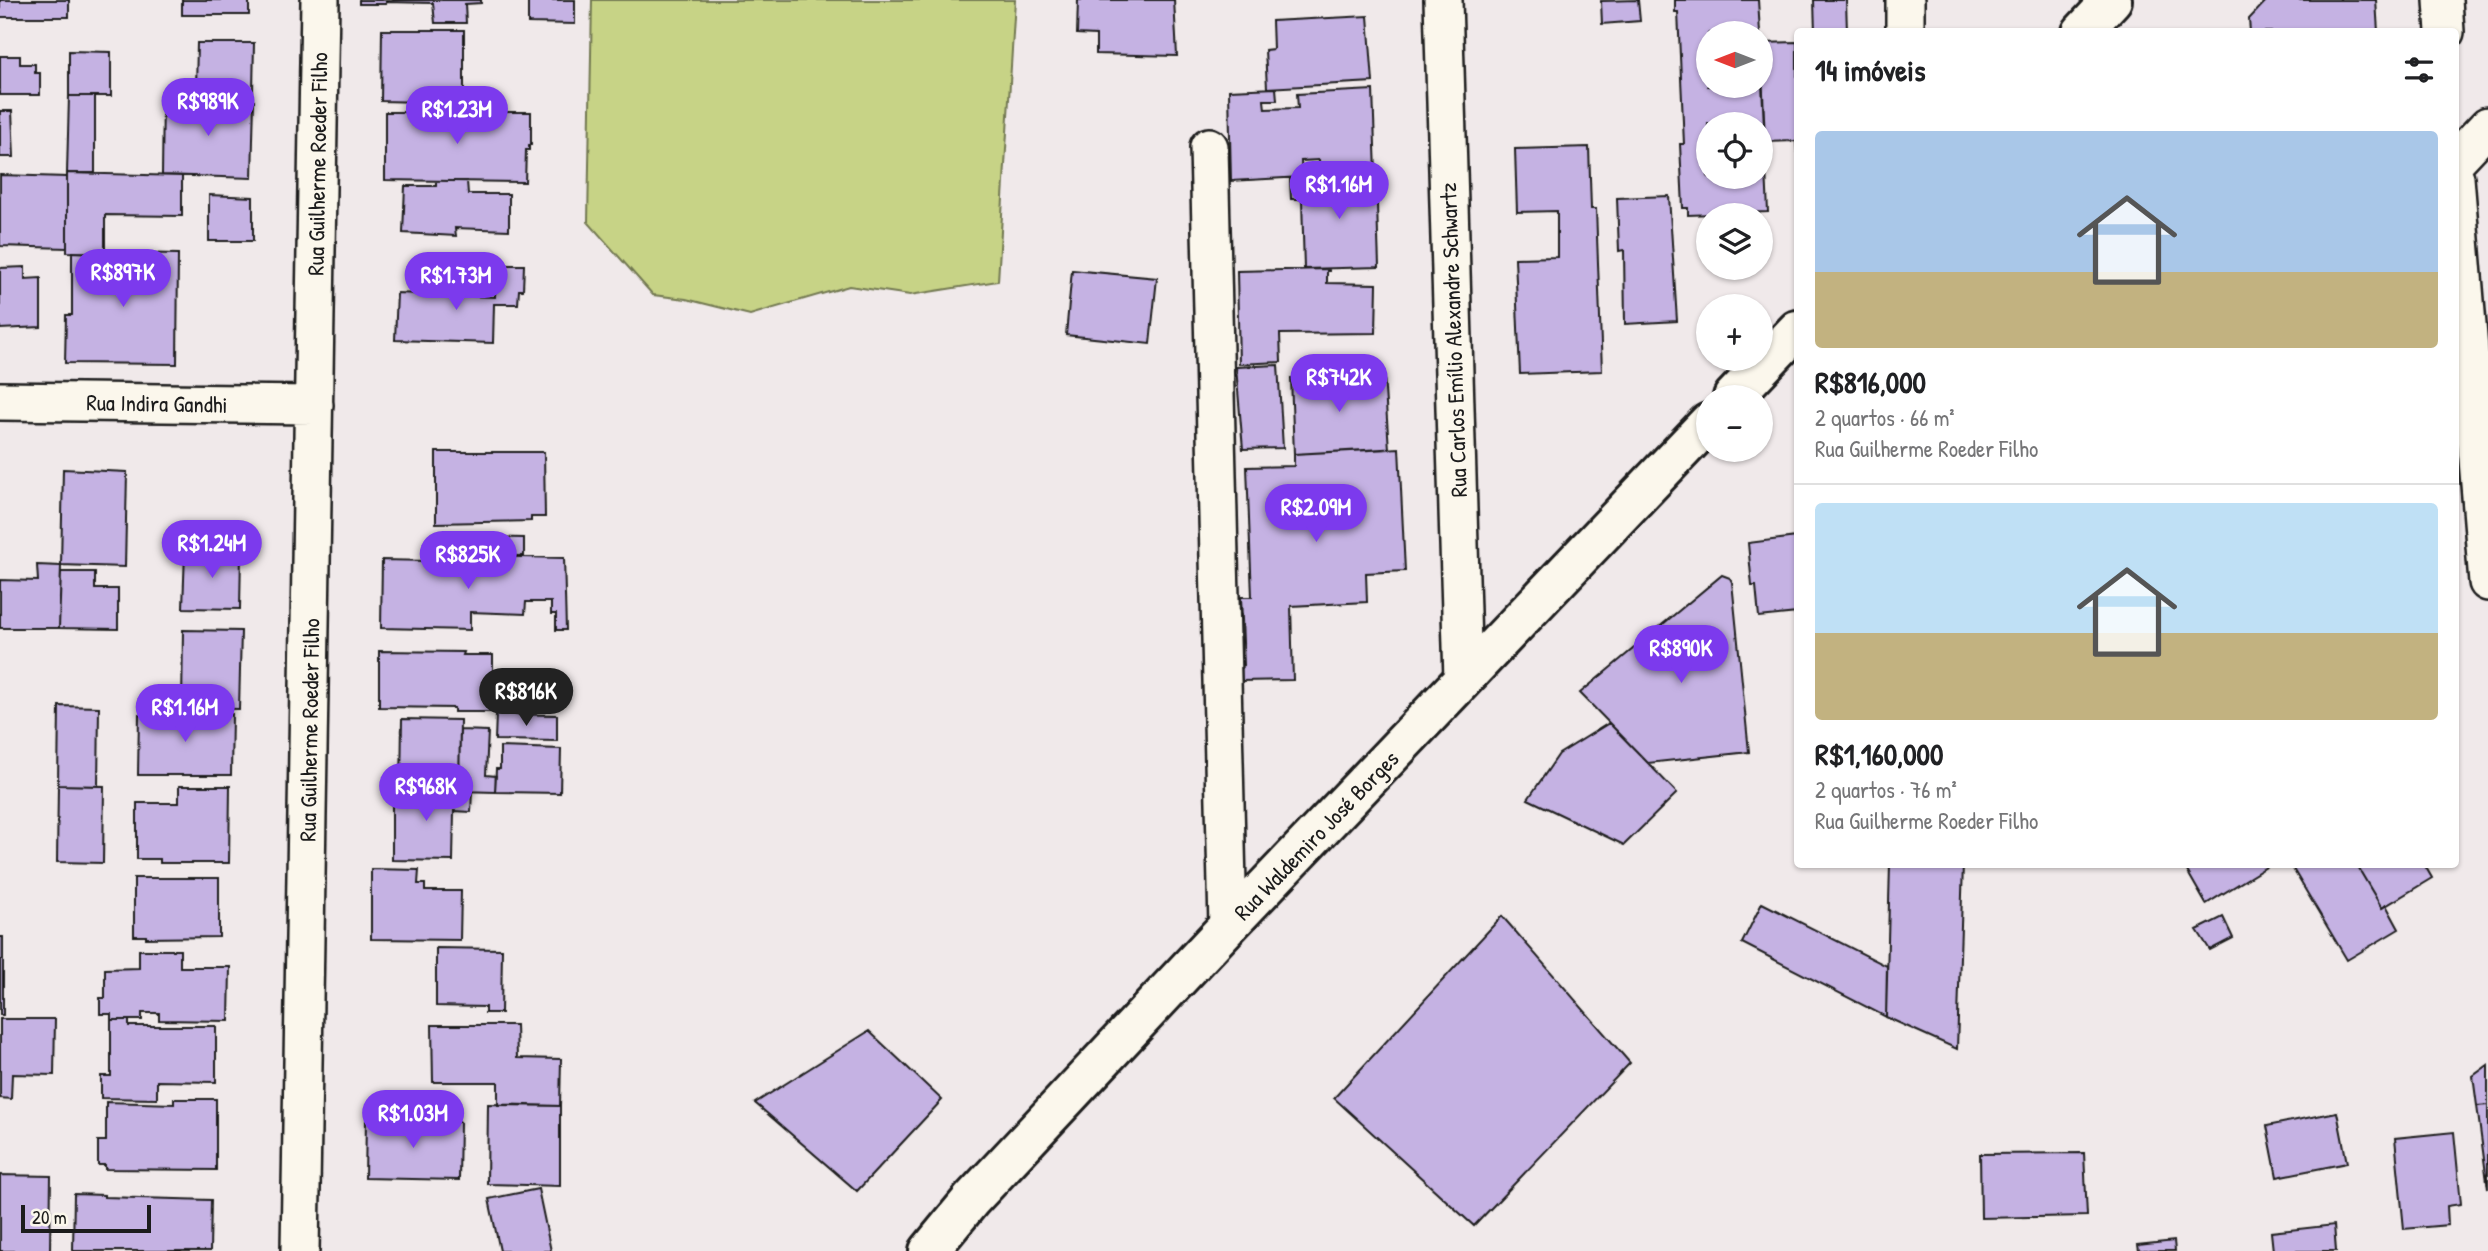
<!DOCTYPE html>
<html lang="pt">
<head>
<meta charset="utf-8">
<style>
	:root { --surface:#fff; --page:#f6f6f6; --text:#202124; --muted:#757577; --line:#e0e0e0; --accent:#7c3aed }
	body { margin:0; font-family:"Patrick Hand",sans-serif; background:var(--page); color:var(--text); height:100vh; display:flex; flex-direction:column; font-size:26px; white-space:nowrap }
	* { box-sizing:border-box; margin:0 }
	p { font-size:23px; color:var(--muted) }
	.icon { flex:none; width:38px; height:38px; fill:none; stroke:currentColor; stroke-width:2; stroke-linecap:round; stroke-linejoin:round }
	.map { position:relative; flex:1; overflow:hidden }
	.side { position:absolute; left:1794px; top:28px; width:665px; height:840px; display:flex; flex-direction:column; background:var(--surface); border-radius:7px; box-shadow:0 2px 5px #0004 }
	.side>* { flex:none }
	.needle { width:46px; rotate:270deg }
	.buttons { position:absolute; left:1696px; top:21px; display:grid; gap:14px }
	.buttons a { display:grid; place-items:center; width:77px; height:77px; border-radius:50%; background:var(--surface); box-shadow:0 2px 5px #0004; font-size:35px }
	.scale { position:absolute; left:21px; bottom:18px; width:130px; box-sizing:border-box; padding-left:7px; border:4px solid #1c1c1c; border-top:0; font-size:19px; line-height:24px; white-space:nowrap; color:#1c1c1c; -webkit-text-stroke:5px #fbf7ec; paint-order:stroke }
	.price { position:absolute; translate:-50% -60px; padding:0 16px; border-radius:24px; background:var(--accent); color:#fff; font-size:23px; line-height:46px; filter:drop-shadow(0 2px 4px #0008) }
	.price::after { content:''; position:absolute; left:50%; top:42px; width:21px; height:16px; margin-left:-10px; background:inherit; clip-path:polygon(0 0,100% 0,50% 100%) }
	.price.on { background:#222; color:#fff }
	ul { padding:0; list-style:none }
	li { display:grid; align-content:center; gap:14px; height:371px; padding:0 21px }
	li+li { border-top:2px solid var(--line) }
	li span { display:grid; place-items:center; height:217px; border-radius:7px; color:#555 }
	li>.icon { margin-inline-start:auto }
	span .icon { width:126px; height:126px; fill:#fffc; stroke-width:1 }
	li b { font-size:30px }
	h2 { display:flex; justify-content:space-between; align-items:center; height:84px; padding:0 21px; font-size:30px }
	.map>svg:first-child { display:block }
</style>
</head>
<body>
<div class="map">
<svg width="2488" height="1251" viewBox="0 0 2488 1251">
	<rect width="100%" height="100%" fill="#f0e9ea"/>
	<filter id="ink" filterUnits="userSpaceOnUse"><feTurbulence type="fractalNoise" baseFrequency=".0143" numOctaves="2"/><feDisplacementMap in="SourceGraphic" scale="14" xChannelSelector="R" yChannelSelector="G"/><feConvolveMatrix kernelMatrix="1 2 1 2 8 2 1 2 1" color-interpolation-filters="sRGB"/></filter>
	<g filter="url(#ink)">
		<path fill="#c7d386" stroke="#727851" stroke-width="2" d="M592,0H1015L998,281L910,295L849,286L750,315L686,299L653,295L588,222Z"/>
		<path fill="#c5b2e3" stroke="#1c1c1c" stroke-width="2" fill-rule="evenodd" d="M0,0H69V17H0Z
			M182,0H249V15H182Z
			M359,0H481V3L465,4L466,23H435L433,3L386,2V4H359Z
			M528,0H575V24L528,23Z
			M1078,0H1174L1177,56L1096,54V35L1077,34Z
			M1638,0L1640,21L1602,24L1601,1Z
			M1675,0H1758L1760,33H1708V86H1760V42L1768,212L1688,215V208H1683L1680,144H1684L1678,12H1675ZM1708,124H1760V177H1708Z
			M1814,0H1846L1847,32H1815Z
			M2267,0H2376L2378,32H2250L2249,19Z
			M1368,16L1373,82L1267,88L1265,50L1273,49L1272,21Z
			M382,30H464V103L381,101Z
			M1797,42V153L1796,141L1765,142L1761,43Z
			M197,43H254L253,91L196,90Z
			M69,51L111,52V96H69Z
			M0,56H20V64H35V73H40V95H0Z
			M1276,88L1277,100H1264L1265,109L1298,108L1297,94L1373,90L1376,173L1320,176L1319,160L1301,161L1302,177L1231,181L1229,90Z
			M69,96H95V173H67Z
			M163,98L254,101L252,178L162,175Z
			M0,111H12L14,157H0Z
			M385,112H531V145H529V150H526L525,182L385,180Z
			M1589,147L1591,209H1596L1602,371L1520,374L1515,258L1557,257V211L1517,212L1515,149Z
			M67,173L182,176V216L105,215V253L67,252Z
			M1376,173L1379,267L1304,269L1302,199H1291L1290,178Z
			M0,175L67,177V248L0,246Z
			M436,181H467L468,194H509V230L455,228L456,236L403,233L405,186H436Z
			M209,195L253,197V241H209Z
			M1669,196L1677,321L1625,324L1624,250L1619,251L1617,198Z
			M72,252L178,254L177,364L65,363L66,315H72Z
			M496,265H524L523,290H519L518,304H494L493,343L395,340L397,293L495,297Z
			M25,267V279L41,278V327L0,329V268Z
			M1329,269V271H1327V283L1377,284L1376,333L1280,334L1281,362L1239,364L1237,271Z
			M1072,270L1157,278L1150,344L1066,335Z
			M1278,365L1283,448L1243,449L1236,367Z
			M1384,375L1389,449L1294,454L1291,378Z
			M1399,448L1405,571L1366,573L1367,602L1291,606L1293,680L1240,681L1239,665H1244L1241,597H1252L1247,467L1294,466V454Z
			M436,452H544L545,517H531V521L436,523Z
			M63,469L127,472L125,567L61,565Z
			M479,537L524,538V556H480Z
			M1797,537V613L1759,617L1756,586H1752L1748,543Z
			M185,552H241L240,609L183,608Z
			M477,556L564,558L566,630H556V614H551V602H526L525,614L470,612V630L381,628L382,560L478,562Z
			M37,565L61,566L59,628H0V580L38,581Z
			M61,572H95V589H118V629L59,628Z
			M1722,575L1730,578L1732,582L1749,752L1648,763L1580,693Z
			M183,630L241,631L239,709L182,708Z
			M379,651L464,652L463,655H493V712H454V708L379,707Z
			M59,706L99,707L98,786L58,785Z
			M139,714H232L231,775H138Z
			M496,714L557,715V741L495,740Z
			M402,719L460,720L459,791L401,790Z
			M1609,723L1677,793L1624,845L1528,799L1559,754Z
			M460,730L488,731L486,775L496,776L495,792L459,791Z
			M500,747L561,749L560,793L495,792L496,769H500Z
			M58,785L104,786L103,863L57,862Z
			M179,786H230L229,863H160V859H137V803H179Z
			M392,790L472,791L471,812L454,811L453,861L392,860Z
			M1890,864H1963L1957,1049L1886,1017Z
			M2183,864H2271L2206,904Z
			M2290,864H2356L2382,908L2386,905L2399,929L2347,960Z
			M2356,864H2424L2432,878L2382,908Z
			M371,869L419,870L418,884H425V891H461L460,940L371,939Z
			M134,878H219V937L146,938V936H134Z
			M1762,903L1887,966L1886,1017L1742,943Z
			M1502,916L1630,1063L1474,1226L1334,1098Z
			M2223,917L2233,938L2210,950L2197,930Z
			M0,937H3V1015H0Z
			M436,948L502,949L501,1013H485V1007L436,1006Z
			M139,950H180V967H230L229,1021L159,1020V1013H142V1020H111V1014H100V998H105V969L139,968Z
			M0,1019H55L54,1075L12,1074L11,1099L0,1098Z
			M111,1020H129V1026H216V1082L157,1081V1099L101,1098V1076H111Z
			M432,1025H516L517,1058L561,1059L560,1106L498,1105V1082H433Z
			M869,1031L942,1100L857,1191L755,1103Z
			M2488,1065V1105L2477,1106L2473,1076Z
			M174,1099H216V1170L105,1169V1165H98V1141H106V1102L174,1104Z
			M488,1104L560,1106V1186L487,1184Z
			M2488,1105V1189L2477,1106Z
			M2337,1112L2347,1163L2277,1177L2267,1126Z
			M366,1121L460,1122L459,1180L365,1178Z
			M2454,1132L2461,1204L2447,1206L2448,1225L2404,1229L2395,1138Z
			M2084,1153L2087,1216L1981,1218L1980,1154Z
			M0,1175L51,1176L50,1251H0Z
			M538,1189L551,1251H500L489,1199Z
			M74,1194L104,1195V1197L211,1200L210,1251H73Z
			M2334,1225L2336,1251H2273L2271,1232Z
			M2174,1241L2175,1251H2139L2138,1245Z"/>
		<g fill="none" stroke-linecap="round" stroke-linejoin="round">
			<defs>
				<path id="street" d="M1443,0L1463,680
					M1905,0V32
					M2443,0L2445,32
					M1209,147L1228,926
					M2455,161L2488,126
					M2455,178L2488,582
					M0,401L314,405
					M300,1251L320,0"/>
				<path id="secondary" d="M2082,32L2112,0
					M1733,397L1797,330
					M929,1251L971,1200L1228,926L1708,423"/>
			</defs>
			<use href="#street" stroke="#1c1c1c" stroke-width="42"/>
			<use href="#secondary" stroke="#1c1c1c" stroke-width="44"/>
			<use href="#street" stroke="#fbf7ec" stroke-width="37"/>
			<use href="#secondary" stroke="#fbf7ec" stroke-width="38"/>
		</g>
	</g>
	<g text-anchor="middle" dominant-baseline="central" stroke-width="5" stroke-linejoin="round" paint-order="stroke">
		<g font-size="23" fill="#1c1c1c" stroke="#fbf7ec">
			<text transform="translate(317 164) rotate(-89)">Rua Guilherme Roeder Filho</text>
			<text transform="translate(1453 340) rotate(-92)">Rua Carlos Emílio Alexandre Schwartz</text>
			<text transform="translate(157 403) rotate(1)">Rua Indira Gandhi</text>
			<text transform="translate(309 730) rotate(-89)">Rua Guilherme Roeder Filho</text>
			<text transform="translate(1316 835) rotate(-46)">Rua Waldemiro José Borges</text>
		</g>
	</g>
</svg>
<div class="buttons">
<a><svg class="needle" viewBox="-14 -14 28 28"><path d="M0-13l5 13h-10z" fill="#e53935"/><path d="M0 13l5-13h-10z" fill="#757577"/></svg></a>
<a><svg class="icon" aria-label="locate" viewBox="0 0 24 24"><circle cx="12" cy="12" r="6"/><path d="M12 2v4M12 18v4M2 12h4M18 12h4"/></svg></a>
<a><svg class="icon" aria-label="layers" viewBox="0 0 24 24"><path d="M12 4l9 5-9 5-9-5zM3 14l9 5 9-5"/></svg></a>
<a>+</a>
<a>−</a>
</div>
<div class="scale">20 m</div>
<b class="price" style="left:208px;top:138px">R$989K</b>
<b class="price" style="left:457px;top:146px">R$1.23M</b>
<b class="price" style="left:1339px;top:221px">R$1.16M</b>
<b class="price" style="left:123px;top:309px">R$897K</b>
<b class="price" style="left:456px;top:312px">R$1.73M</b>
<b class="price" style="left:1339px;top:414px">R$742K</b>
<b class="price" style="left:1316px;top:544px">R$2.09M</b>
<b class="price" style="left:212px;top:580px">R$1.24M</b>
<b class="price" style="left:468px;top:591px">R$825K</b>
<b class="price" style="left:1681px;top:685px">R$890K</b>
<b class="price on" style="left:526px;top:728px">R$816K</b>
<b class="price" style="left:185px;top:744px">R$1.16M</b>
<b class="price" style="left:426px;top:823px">R$968K</b>
<b class="price" style="left:413px;top:1150px">R$1.03M</b>
<section class="side">
<h2>14 imóveis<svg class="icon" aria-label="filters" viewBox="0 0 24 24"><path d="M4 7h16M4 17h16"/><circle cx="9" cy="7" r="2"/><circle cx="15" cy="17" r="2"/></svg></h2>
<ul>
<li><span style="background:linear-gradient(#a9c7e8 65%,#c2b280 0)"><svg class="icon" aria-label="home" viewBox="0 0 24 24"><path d="M3 11l9-7 9 7M6 9v11h12V9"/></svg></span><div><b>R$816,000</b><p>2 quartos · 66 m²</p><p>Rua Guilherme Roeder Filho</p></div></li>
<li><span style="background:linear-gradient(#bfe0f5 60%,#c2b280 0)"><svg class="icon" aria-label="home" viewBox="0 0 24 24"><path d="M3 11l9-7 9 7M6 9v11h12V9"/></svg></span><div><b>R$1,160,000</b><p>2 quartos · 76 m²</p><p>Rua Guilherme Roeder Filho</p></div></li>
</ul>
</section>
</div>
</body>
</html>
